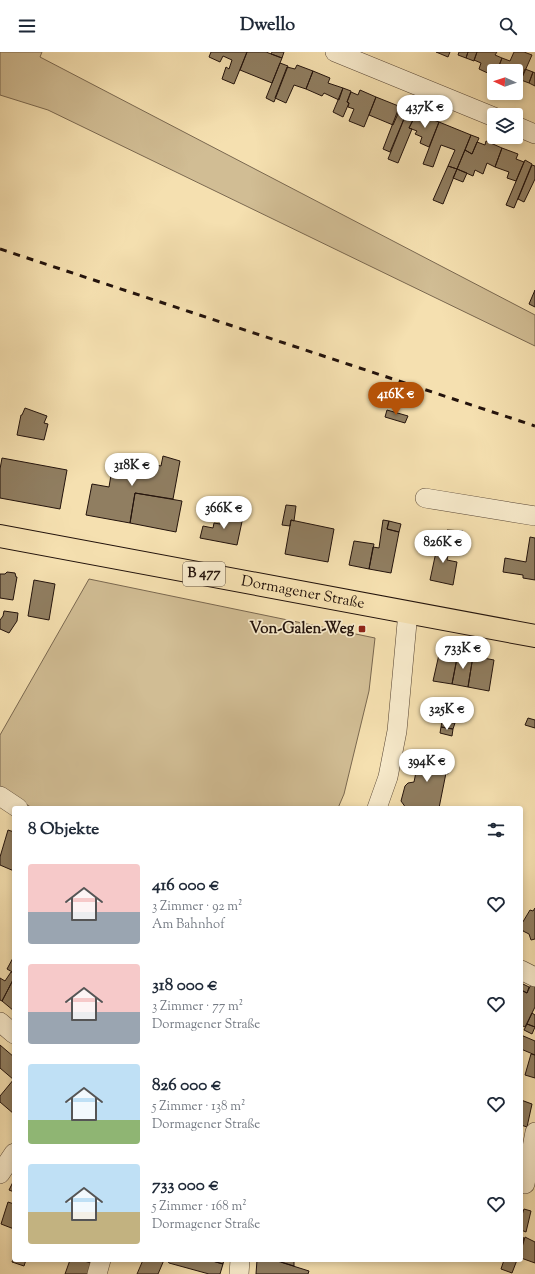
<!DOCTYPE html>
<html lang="de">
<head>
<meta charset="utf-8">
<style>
	:root { --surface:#fff; --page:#f2f2f3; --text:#1f2937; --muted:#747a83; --accent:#b45309 }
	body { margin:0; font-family:"Sorts Mill Goudy",serif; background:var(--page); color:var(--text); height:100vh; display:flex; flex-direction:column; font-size:15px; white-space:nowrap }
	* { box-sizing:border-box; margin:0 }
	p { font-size:13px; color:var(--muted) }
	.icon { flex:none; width:22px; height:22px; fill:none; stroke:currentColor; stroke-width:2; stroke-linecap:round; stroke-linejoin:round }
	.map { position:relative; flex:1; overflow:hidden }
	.drawer { position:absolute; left:12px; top:754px; width:511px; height:456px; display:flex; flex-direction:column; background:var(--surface); border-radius:4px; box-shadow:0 2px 6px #0003 }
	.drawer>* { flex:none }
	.needle { width:26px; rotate:273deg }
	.buttons { position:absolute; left:487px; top:12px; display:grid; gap:8px }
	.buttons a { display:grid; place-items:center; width:36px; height:36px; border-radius:4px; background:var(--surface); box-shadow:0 2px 6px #0003; font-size:20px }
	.price { position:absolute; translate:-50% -34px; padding:0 9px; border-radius:14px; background:#fff; color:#222; font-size:13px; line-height:26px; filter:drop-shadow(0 1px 2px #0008) }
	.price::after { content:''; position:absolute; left:50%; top:24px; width:12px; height:9px; margin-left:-6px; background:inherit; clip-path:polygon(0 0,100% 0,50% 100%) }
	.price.on { background:var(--accent); color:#fff }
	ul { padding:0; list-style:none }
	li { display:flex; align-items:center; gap:12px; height:100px; padding:0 16px }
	li span { display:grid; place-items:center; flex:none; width:112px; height:80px; border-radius:4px; color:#555 }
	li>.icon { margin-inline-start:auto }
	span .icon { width:48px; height:48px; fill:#fffc; stroke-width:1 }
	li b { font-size:17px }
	h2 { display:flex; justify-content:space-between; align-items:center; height:48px; padding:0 16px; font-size:17px }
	header { display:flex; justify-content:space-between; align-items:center; height:52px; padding:0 16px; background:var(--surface); font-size:18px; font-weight:800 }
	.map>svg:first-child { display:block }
</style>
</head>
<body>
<header><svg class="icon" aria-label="menu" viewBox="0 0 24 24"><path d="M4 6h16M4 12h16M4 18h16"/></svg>Dwello<svg class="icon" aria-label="search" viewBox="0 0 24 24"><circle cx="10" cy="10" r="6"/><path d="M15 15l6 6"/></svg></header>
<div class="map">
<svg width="535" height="1222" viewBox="0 0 535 1222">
	<rect width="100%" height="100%" fill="#f5e0b0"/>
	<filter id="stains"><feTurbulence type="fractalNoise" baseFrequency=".005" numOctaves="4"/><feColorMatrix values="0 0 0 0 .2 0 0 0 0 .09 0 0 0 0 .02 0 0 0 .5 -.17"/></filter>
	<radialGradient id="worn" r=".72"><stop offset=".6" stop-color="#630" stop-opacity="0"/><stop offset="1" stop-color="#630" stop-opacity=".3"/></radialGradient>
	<path fill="#d1bd94" stroke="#7a6850" d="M0,0H42L40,5L535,263V294L48,58L0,43Z
		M89,527L375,586L369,639L344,742L338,756H32L0,734V683Z"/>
	<path fill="#907e61" stroke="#23130c" d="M211,0H247L234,32L222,27L226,15L229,17L232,8L223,4L220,10L209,5Z
		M247,0H266L282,6L272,31L240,18Z
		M272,0H284L282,6L271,2Z
		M436,0H450L448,5Z
		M459,0H468L466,6L458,3Z
		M468,0H477L474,9L466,6Z
		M477,0H497L495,3L502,6L497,19H494V24L479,17L481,11L474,8Z
		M514,0H524L532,3L521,28L522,29L519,36L516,34V19H497L502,6L510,9Z
		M280,11L288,14L274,50L266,46Z
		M297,13L313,19L306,37L294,33L286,51L275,46L287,15L295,17Z
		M525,17L533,20L529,31L521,28Z
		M313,19L330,26L328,31L343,36L339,48L324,41L322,44L306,37Z
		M533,20L535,21V34L529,31Z
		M343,36L351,39L347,50L349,51L343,65L333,60Z
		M360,38L376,45L364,75L349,69L354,57L348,55L349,51L347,50L351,40L358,43Z
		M376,45L401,55L393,73L369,63Z
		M398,58L406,62L390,100L383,97Z
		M406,62L414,66L409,76L412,77L398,111L388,107Z
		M423,64L439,70L429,95L420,91L422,85L415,82L417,79L409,76L414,66L421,68Z
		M439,70L471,83L457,117L448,114L455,98L441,93L433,115L423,112Z
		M471,83L479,86L472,102L465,98Z
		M486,89L502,96L495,115L487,111L483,122L475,118L473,124L457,117L465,98L472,102L477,90L485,93Z
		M502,96L518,102L516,107L524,110L516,129L507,126L509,120L495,115Z
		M525,108L532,112L514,156L506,153Z
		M532,113L535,114V127L524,150L518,147Z
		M448,114L457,117L443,152L433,148Z
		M457,117L467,121L463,130L453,126Z
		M535,238V255L529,252Z
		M25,356L47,364L44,371L48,372L44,388L17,383L21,363H22Z
		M387,358L408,364L405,371L385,365Z
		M163,404L180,409L173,447L135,441L130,471L86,463L92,432L109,435L114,405L161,414Z
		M2,406L67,418L60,457L0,446V417Z
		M135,441L182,449L176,480L130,471Z
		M286,453L296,454L294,469L291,468L290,474L282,473Z
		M222,461L243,465L237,493L200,486L203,474L213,476L214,471L220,472Z
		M291,468L334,477L328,510L285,502Z
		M383,468L389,469L387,477L399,480L391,521L369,517L373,495L379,496Z
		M389,469L401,472L399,480L387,477Z
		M447,478L463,479L461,490L446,487Z
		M530,485L535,486V528L523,526V523L503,520L505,506L526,510Z
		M439,486L451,488L447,508L457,510L453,533L430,528Z
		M354,489L374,492L369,517L349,513Z
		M7,520L15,521L16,525H17L13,548L0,546V522H5Z
		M34,528L55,532L49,568L28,564Z
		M4,559L18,561L17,569L9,581L0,577V568L3,564Z
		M440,598L458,601L452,632L433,629Z
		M458,601L473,604L468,635L452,632Z
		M473,604L494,608L489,639L468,635Z
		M445,650L458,652L457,658L444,656Z
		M444,656L457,658L456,664L443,662Z
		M443,662L456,664L455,671L442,669Z
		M528,666L535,668V676L525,673Z
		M442,669L455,671L453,677L441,675Z
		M441,675L453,677L452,684L440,681Z
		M420,700L443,702L448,713V722L446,721L439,756H406L401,749L405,734L408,731L414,730Z
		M8,778L14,780V819L0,813V805Z
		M535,856V887L531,888L529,882L523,879L521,873L530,858L533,859Z
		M14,904V921L7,917Z
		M11,920L14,921V926L2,949L0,948V926L5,929Z
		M14,926V959L2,949Z
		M533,928L535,929V955L525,975L521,973V938L527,941Z
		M521,931L529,935L527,941L521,938Z
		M532,961L535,963V975L527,972Z
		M527,972L535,975L532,982L524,978Z
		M521,983L535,989V1003L521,997Z
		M0,993L14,1005V1028L0,1016Z
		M531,1002L535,1003V1026L525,1023Z
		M14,1027V1062L0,1050V1044Z
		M521,1048L532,1052L527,1075L521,1073Z
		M14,1128V1140L9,1138Z
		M8,1150L14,1152V1177L1,1172Z
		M524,1157L531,1159L526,1180L521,1178V1166Z
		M521,1185L524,1186L521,1199Z
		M525,1185L535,1190V1211L521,1206V1199Z
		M14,1204V1208H26L24,1214L12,1210Z
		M70,1208H81L94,1212L91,1222H65Z
		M143,1208H164L158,1222H137Z
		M167,1208H209L223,1212L220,1222H209L169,1211Z
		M209,1208H224L223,1212Z
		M257,1208H274L309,1219L308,1222H256Z
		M281,1208H294V1214L281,1210Z
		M504,1208H517L512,1221L501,1217Z"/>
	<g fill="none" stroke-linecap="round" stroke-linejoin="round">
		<defs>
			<path id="street" d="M335,0L494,65
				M516,74L535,82
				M425,446L535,464
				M0,744L18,756
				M377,756L388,725L397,679L408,560
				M521,918L535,925
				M0,970L14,982
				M0,1122L14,1101
				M525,1132L535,1080
				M97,1222L101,1208
				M239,1222L240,1208"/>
			<g id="primary">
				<path id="s1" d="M0,484L535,584"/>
			</g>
		</defs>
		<use href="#street" stroke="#584635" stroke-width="20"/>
		<use href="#primary" stroke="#23130c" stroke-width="24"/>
		<use href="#street" stroke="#f8ebcc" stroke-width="19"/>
		<use href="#primary" stroke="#f5e0b0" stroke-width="22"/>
		<path stroke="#23130c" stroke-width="3" stroke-dasharray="7 7" stroke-linecap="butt" d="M0,197L535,374"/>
	</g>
	<rect fill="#8f2418" stroke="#f8ebcc" stroke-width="1.5" x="358" y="573" width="8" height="8" rx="2"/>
	<g text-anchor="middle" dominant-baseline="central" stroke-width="3.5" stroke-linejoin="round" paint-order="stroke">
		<rect fill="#f8ebcc" stroke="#635446" stroke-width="1" x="183" y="510" width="42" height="24" rx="3"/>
		<g font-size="14" font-weight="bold" fill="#23130c">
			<text x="204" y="522">B 477</text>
		</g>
		<g font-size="15" fill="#23130c" stroke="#f8ebcc">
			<text stroke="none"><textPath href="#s1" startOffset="308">Dormagener Straße</textPath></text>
		</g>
		<g font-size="15" font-weight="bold" fill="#23130c" stroke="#f8ebcc" text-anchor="end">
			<text x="354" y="577">Von-Galen-Weg</text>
		</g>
	</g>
	<rect width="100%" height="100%" filter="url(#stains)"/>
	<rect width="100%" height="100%" fill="url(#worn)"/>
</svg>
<div class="buttons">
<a><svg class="needle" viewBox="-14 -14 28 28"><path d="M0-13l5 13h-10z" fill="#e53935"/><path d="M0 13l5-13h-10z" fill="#747a83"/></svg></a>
<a><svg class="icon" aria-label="layers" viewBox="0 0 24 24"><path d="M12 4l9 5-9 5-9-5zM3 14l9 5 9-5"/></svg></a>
</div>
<b class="price" style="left:425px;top:77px">437K €</b>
<b class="price on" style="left:396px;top:364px">416K €</b>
<b class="price" style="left:132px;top:435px">318K €</b>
<b class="price" style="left:224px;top:478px">366K €</b>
<b class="price" style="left:443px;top:512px">826K €</b>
<b class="price" style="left:463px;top:618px">733K €</b>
<b class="price" style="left:447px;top:679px">325K €</b>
<b class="price" style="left:427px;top:731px">394K €</b>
<section class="drawer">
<h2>8 Objekte<svg class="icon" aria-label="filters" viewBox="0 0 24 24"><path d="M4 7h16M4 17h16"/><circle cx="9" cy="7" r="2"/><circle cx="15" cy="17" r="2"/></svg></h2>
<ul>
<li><span style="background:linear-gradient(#f6c9c9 60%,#9aa5b1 0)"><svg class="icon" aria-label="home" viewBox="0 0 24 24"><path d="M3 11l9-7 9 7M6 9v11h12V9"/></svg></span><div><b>416 000 €</b><p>3 Zimmer · 92 m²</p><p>Am Bahnhof</p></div><svg class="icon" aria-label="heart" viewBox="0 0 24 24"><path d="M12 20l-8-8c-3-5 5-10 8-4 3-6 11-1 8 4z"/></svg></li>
<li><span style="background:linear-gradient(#f6c9c9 60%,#9aa5b1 0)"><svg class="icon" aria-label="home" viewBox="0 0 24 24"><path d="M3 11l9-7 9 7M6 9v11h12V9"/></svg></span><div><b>318 000 €</b><p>3 Zimmer · 77 m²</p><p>Dormagener Straße</p></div><svg class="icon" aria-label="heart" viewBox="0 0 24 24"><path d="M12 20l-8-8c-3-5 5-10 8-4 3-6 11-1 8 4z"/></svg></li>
<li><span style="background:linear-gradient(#bfe0f5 70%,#8fb573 0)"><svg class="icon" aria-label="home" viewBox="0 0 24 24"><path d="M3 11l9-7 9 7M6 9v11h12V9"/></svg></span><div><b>826 000 €</b><p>5 Zimmer · 138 m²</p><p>Dormagener Straße</p></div><svg class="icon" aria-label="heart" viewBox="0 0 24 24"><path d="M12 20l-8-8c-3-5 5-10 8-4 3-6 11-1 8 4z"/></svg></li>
<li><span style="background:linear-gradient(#bfe0f5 60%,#c2b280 0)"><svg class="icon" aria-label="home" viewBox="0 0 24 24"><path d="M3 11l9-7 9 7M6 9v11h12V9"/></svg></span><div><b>733 000 €</b><p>5 Zimmer · 168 m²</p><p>Dormagener Straße</p></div><svg class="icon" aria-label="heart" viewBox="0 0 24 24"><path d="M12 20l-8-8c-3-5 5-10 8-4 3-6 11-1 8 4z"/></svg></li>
</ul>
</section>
</div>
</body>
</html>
